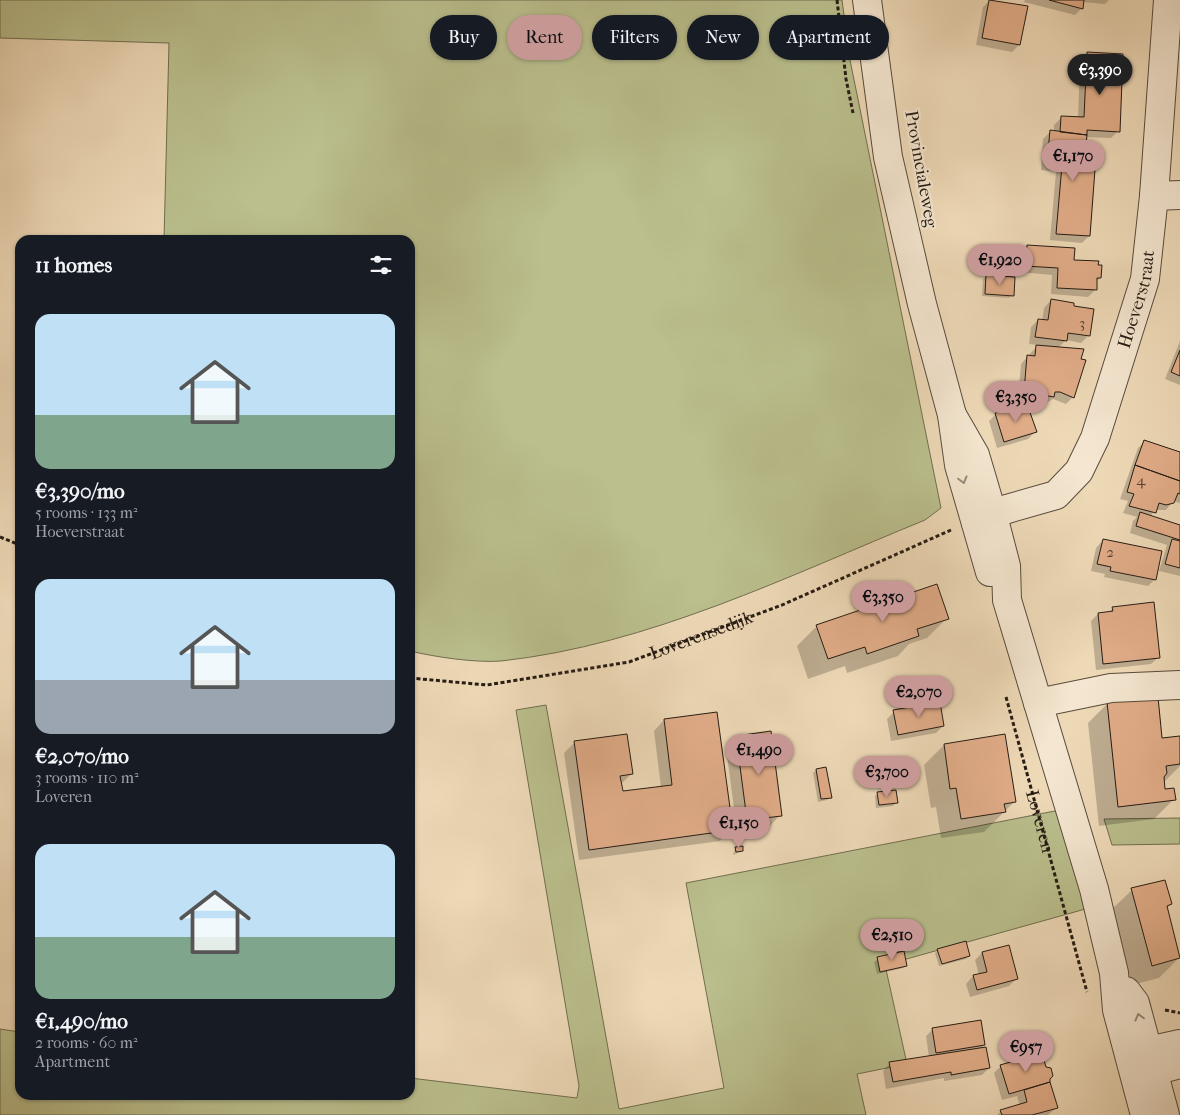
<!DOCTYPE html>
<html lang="en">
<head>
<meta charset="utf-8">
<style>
	:root { --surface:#171b24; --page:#242831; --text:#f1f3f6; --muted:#9ea1a6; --accent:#c59692 }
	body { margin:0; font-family:"IM FELL French Canon",serif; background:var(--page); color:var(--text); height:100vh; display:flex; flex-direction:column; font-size:19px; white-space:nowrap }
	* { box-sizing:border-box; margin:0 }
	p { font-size:16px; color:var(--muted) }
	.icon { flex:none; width:28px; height:28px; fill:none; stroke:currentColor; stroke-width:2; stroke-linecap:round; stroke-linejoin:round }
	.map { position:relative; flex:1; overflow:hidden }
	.panel { position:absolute; left:15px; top:235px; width:400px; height:865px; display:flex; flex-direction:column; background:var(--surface); border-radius:15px; box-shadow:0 1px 4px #0004 }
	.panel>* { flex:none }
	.banner { position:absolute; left:430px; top:15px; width:475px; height:45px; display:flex; gap:10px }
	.price { position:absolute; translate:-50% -42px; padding:0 11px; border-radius:18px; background:var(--accent); color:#111; font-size:16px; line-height:32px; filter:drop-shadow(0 1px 2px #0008) }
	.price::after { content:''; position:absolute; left:50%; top:30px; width:15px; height:11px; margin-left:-8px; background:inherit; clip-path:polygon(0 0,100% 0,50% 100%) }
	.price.current { background:#222; color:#fff }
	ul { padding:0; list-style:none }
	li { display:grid; align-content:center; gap:10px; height:265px; padding:0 20px }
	li span { display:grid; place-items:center; height:155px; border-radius:15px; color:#555 }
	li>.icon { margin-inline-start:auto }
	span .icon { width:90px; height:90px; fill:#fffc; stroke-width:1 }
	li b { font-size:21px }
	h2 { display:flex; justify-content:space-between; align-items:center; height:60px; padding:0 20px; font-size:21px }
	.pill { padding:0 18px; border-radius:22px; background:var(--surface); box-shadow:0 1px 4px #0004; font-size:18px; line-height:45px }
	.pill.current { background:var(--accent); color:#111 }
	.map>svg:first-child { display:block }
</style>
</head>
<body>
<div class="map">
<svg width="1180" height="1115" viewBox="0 0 1180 1115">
	<rect width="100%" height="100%" fill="#eed9b7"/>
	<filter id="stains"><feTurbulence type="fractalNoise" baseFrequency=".004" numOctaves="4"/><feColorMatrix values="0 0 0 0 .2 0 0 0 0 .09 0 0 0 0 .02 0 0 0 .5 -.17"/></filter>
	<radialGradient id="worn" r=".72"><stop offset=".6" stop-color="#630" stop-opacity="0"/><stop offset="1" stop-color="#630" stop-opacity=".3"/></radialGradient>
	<path fill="#babf8d" stroke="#706e50" d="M0,0H842L850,60L941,508L925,520C788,576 649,645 501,661C476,663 435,657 410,651V240H164L169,43L0,38Z
		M546,705L619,1109L724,1088L686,883L1060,810L1089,908L885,965L907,1064L857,1074L866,1115H0V1029L20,1032V1095H410V1078L577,1098L579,1086L516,710Z
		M1180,818V844L1112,845L1104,819Z"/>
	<path fill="#0003" d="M990,0L1019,45L1012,52L976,45L983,7Z
		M1025,0H1109L1105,4L1082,2V8L1075,15L1024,2Z
		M1087,53L1118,131L1111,138L1085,137L1084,156L1089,236L1082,243L1050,240L1056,172L1041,170L1043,139L1050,132H1054V125L1061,118H1078L1080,61Z
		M1027,246L1073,261L1100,278L1096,282L1095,290L1088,297L1051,294L1052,275L1019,272L1020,253Z
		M987,276L1012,295L1009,298L982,296L983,279Z
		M1051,300L1088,336L1081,343L1066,340L1058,348L1073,397L1066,404L1053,399L1046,403L1018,399L1021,364L1038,345L1029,344L1031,327L1038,320L1042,321L1044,308Z
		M1180,341V385L1165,379Z
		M996,414L1035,432L1028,439L997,448L989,421Z
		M1145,441L1180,453V503L1173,501L1166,510H1155L1150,517L1180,526V576L1159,571L1167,545L1130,533L1133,521L1137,517L1123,513L1128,501L1120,499L1138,448Z
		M1103,540L1155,579L1148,586L1104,577L1105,574L1091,571L1096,548Z
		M1113,608L1159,657L1151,664L1096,670L1091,621L1098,614L1108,613Z
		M947,618L927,638L909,644L898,656L847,673L845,666L808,679L797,646L817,626Z
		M1108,703L1161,740H1180V766L1163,783L1164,790L1174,799L1154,819L1099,826L1088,723Z
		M894,712L943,726L936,733L891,741L887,719Z
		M664,720L731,830L720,841L579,860L564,753L575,742L631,774L620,785L622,792L661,787L654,731Z
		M737,737L780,815L770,826L737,830L726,748Z
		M944,745L1015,801L984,832L941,838L936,807L931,808L924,765Z
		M816,770L830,797L827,800L818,802L813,773Z
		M878,793L897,802L893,806L876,808L875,796Z
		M735,849L742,851L733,855Z
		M1132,890L1171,904L1167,908L1179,958L1159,978L1132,985L1111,910Z
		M1008,947L1016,979L1009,986L970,997L966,984L973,976L979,975L975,960L982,953Z
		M938,950L969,955L966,959L939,966L935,953Z
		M878,959L906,965L903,968L877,974L874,962Z
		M933,1029L984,1045L979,1050L989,1068L982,1075L944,1081V1078L886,1089L883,1071L890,1063L929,1057L926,1036Z
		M1001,1066L1048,1079L1056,1108L1048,1115H997L1001,1111L1020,1106L1017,1096L1002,1100L994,1073Z"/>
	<path fill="#e1ad89" stroke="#261c14" d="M989,0L1028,6L1020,45L982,38Z
		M1049,0H1084L1083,9Z
		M1087,52L1123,54L1120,132L1087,130V135L1060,132L1061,116L1084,117Z
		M1050,130L1087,135L1085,155L1096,156L1090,236L1056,234L1062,165L1047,164Z
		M1027,245L1075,248L1074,260L1099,261L1098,265H1102L1101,278H1097V290L1057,288L1058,268L1025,266Z
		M986,275L1015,277L1014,296L985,294Z
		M1051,299L1074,303V306L1094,309L1090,336L1068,333L1067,341L1035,337L1038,319L1048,320Z
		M1036,345L1084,349L1081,359L1086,360L1074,398L1060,392H1055L1054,397L1024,392L1027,355L1035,356Z
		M1180,350V376L1171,372Z
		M1027,404L1037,432L1004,442L995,413Z
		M1144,440L1180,452V481L1135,465Z
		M1135,465L1180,481V494L1178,493L1174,503L1166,505L1159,503L1156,513L1129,506L1134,494L1127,492Z
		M1140,512L1180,525V540L1136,526Z
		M1103,539L1162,551L1156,580L1110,571L1111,567L1097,564Z
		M1172,539L1180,541V568L1165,564Z
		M937,584L949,619L917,629L919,636L867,654L865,647L828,659L816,625Z
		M1154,602L1160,658L1103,664L1098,613L1113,611L1112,607Z
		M1158,697L1162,738L1180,736V764L1166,766L1167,773L1164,777L1165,789L1174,788L1176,800L1118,807L1107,702Z
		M940,702L944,726L898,735L893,710Z
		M717,712L733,830L589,850L574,741L627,734L633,774L620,776L623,791L672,785L664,719Z
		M771,731L782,816L747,820L736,736Z
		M1005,734L1016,802L1004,804L1006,812L961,819L956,788L950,789L944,744Z
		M826,767L832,798L821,799L816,769Z
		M896,790L898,803L879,805L877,792Z
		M743,846V851L736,852L735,847Z
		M1165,880L1172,904L1167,906L1180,958L1152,966L1131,888Z
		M966,941L970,956L942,964L937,949Z
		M1009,945L1018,979L977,990L973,975L987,972L982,952Z
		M904,951L907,966L880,972L877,957Z
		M981,1020L985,1045L936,1053L932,1028Z
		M986,1047L990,1068L951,1075V1072L893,1082L889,1062Z
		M1042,1053L1046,1067L1051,1068L1053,1076L1050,1079V1082L1009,1094L1000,1065Z
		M1050,1082L1058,1108L1032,1115H1002L1000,1110L1027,1102L1024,1090Z"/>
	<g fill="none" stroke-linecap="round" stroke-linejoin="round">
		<defs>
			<g id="minor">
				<path d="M867,0L888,157L922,304L952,415L959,465L990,572"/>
				<path d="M1154,196L1180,195"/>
				<path d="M952,415L975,455L993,516L1006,566L1007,600L1094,889L1114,973L1117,1010L1145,1115"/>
				<path id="s3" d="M976,523L1007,509L1056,495L1079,471L1095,438L1145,279L1154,196L1168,0"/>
				<path d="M1038,703L1111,688L1180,685"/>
				<path d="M1126,991L1135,1003L1165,1115"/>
				<path d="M1134,1063L1148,1051L1180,1044"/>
				<path d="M1135,1066L1154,1071L1180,1064"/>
			</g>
		</defs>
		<use href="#minor" stroke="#584b3d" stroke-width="30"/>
		<g stroke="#261c14" stroke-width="3" stroke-dasharray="4 2.5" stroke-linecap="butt">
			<path d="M837,0L846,79L853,113"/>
			<path d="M0,537L20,545"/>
			<path id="s1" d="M410,678L487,685L629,662L782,605L951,530"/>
			<path id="s2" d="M1006,697L1087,992"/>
			<path d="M1165,1010L1180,1013"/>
		</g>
		<use href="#minor" stroke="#f4e6d0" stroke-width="28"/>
	</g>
	<defs><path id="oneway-chevron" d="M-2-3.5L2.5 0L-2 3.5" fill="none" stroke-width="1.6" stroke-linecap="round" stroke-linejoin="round" transform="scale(1.25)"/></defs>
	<g stroke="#978b7b">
		<use href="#oneway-chevron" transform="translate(963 480) rotate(75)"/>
		<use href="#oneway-chevron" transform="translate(1139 1017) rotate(-105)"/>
	</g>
	<g text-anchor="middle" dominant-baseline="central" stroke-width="4.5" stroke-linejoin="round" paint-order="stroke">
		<g font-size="15" fill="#554031">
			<text x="1082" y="323">3</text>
			<text x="1141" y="480">4</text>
			<text x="1110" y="552">2</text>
		</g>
		<g font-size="18" fill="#261c14" stroke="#f4e6d0">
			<text transform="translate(921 169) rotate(80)">Provincialeweg</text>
			<text stroke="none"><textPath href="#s3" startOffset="300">Hoeverstraat</textPath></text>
			<text stroke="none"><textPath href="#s1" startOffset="298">Loverensedijk</textPath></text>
			<text stroke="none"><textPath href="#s2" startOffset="129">Loveren</textPath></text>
		</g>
	</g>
	<rect width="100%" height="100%" filter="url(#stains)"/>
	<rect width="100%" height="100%" fill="url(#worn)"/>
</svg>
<b class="price current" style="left:1100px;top:96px">€3,390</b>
<b class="price" style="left:1073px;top:182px">€1,170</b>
<b class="price" style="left:1000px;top:286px">€1,920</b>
<b class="price" style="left:1016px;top:423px">€3,350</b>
<b class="price" style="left:883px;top:623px">€3,350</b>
<b class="price" style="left:919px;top:718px">€2,070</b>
<b class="price" style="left:759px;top:776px">€1,490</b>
<b class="price" style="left:887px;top:798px">€3,700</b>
<b class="price" style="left:739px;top:849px">€1,150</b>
<b class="price" style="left:892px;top:961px">€2,510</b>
<b class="price" style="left:1026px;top:1073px">€957</b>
<div class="banner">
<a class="pill">Buy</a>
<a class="pill current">Rent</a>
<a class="pill">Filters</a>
<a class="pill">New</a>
<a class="pill">Apartment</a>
</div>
<section class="panel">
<h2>11 homes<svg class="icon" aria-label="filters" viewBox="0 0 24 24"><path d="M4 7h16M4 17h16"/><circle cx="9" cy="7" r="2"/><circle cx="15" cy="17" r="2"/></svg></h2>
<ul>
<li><span style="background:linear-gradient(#bfe0f5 65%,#7fa58c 0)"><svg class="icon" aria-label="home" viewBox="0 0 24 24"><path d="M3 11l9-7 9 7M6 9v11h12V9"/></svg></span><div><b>€3,390/mo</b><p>5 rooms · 133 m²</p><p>Hoeverstraat</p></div></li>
<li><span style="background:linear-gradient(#bfe0f5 65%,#9aa5b1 0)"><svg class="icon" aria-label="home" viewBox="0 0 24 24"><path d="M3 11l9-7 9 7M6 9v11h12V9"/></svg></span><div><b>€2,070/mo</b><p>3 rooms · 110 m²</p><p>Loveren</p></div></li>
<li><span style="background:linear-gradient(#bfe0f5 60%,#7fa58c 0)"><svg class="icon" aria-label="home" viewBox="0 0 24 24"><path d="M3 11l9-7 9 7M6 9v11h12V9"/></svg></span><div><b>€1,490/mo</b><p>2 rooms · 60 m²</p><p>Apartment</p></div></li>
</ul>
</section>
</div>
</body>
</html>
